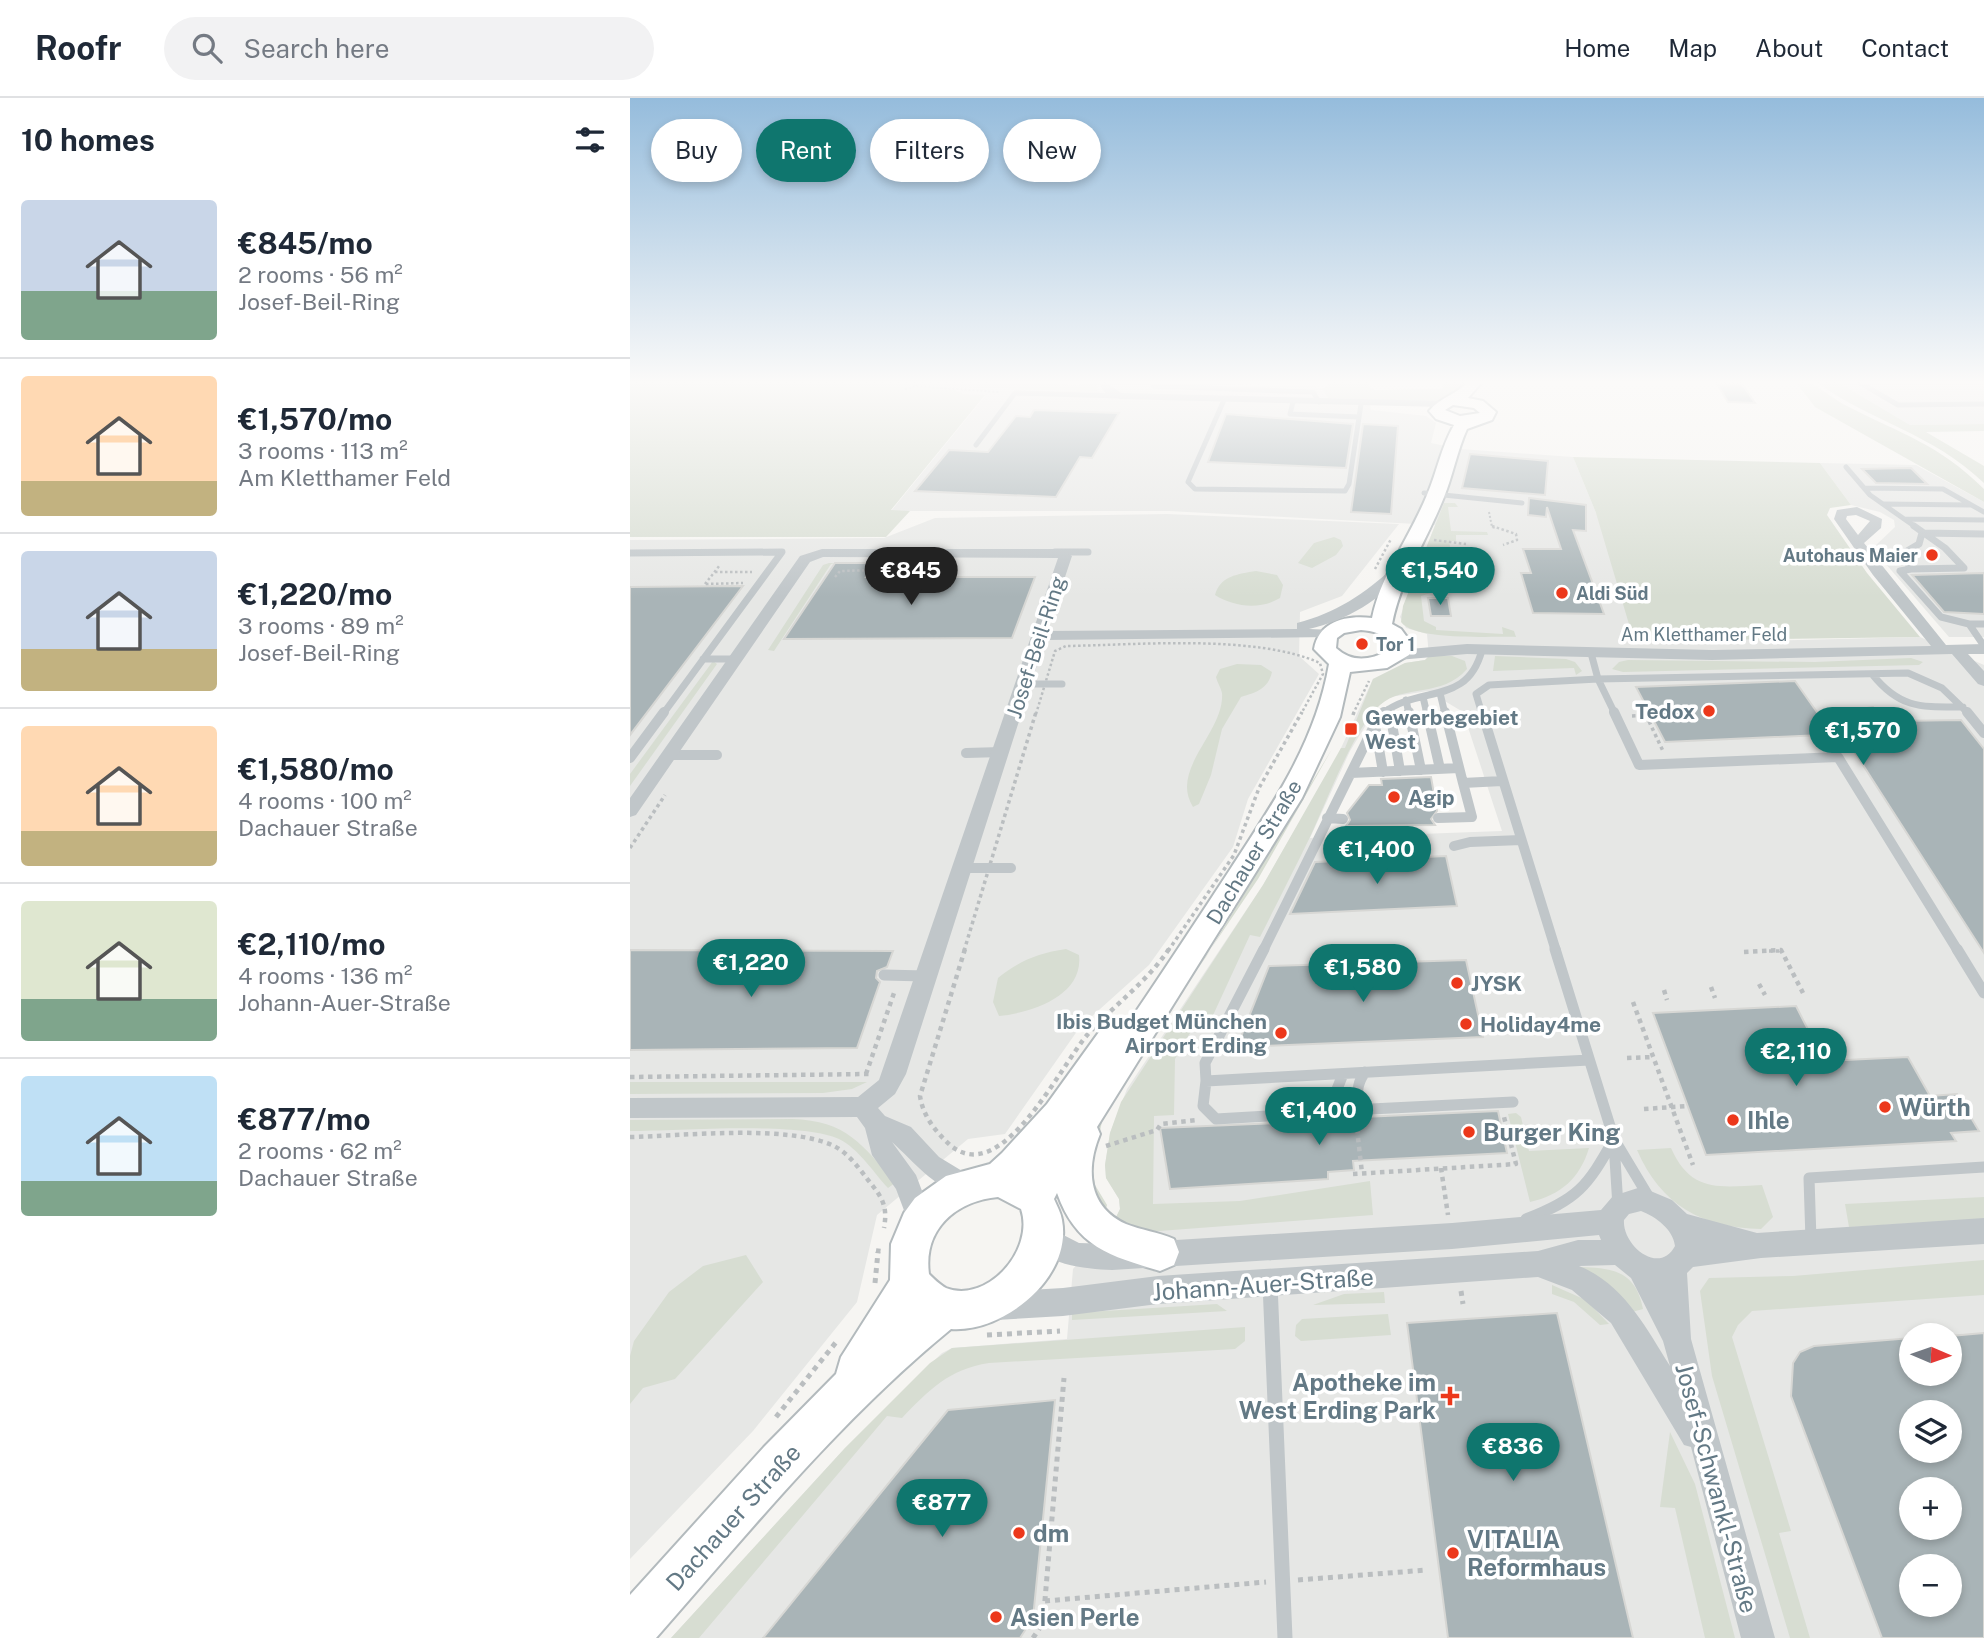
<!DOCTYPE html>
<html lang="en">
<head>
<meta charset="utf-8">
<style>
	:root { --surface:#fff; --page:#f2f2f3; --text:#1f2937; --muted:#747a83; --line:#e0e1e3; --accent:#0f766e }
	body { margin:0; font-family:"Public Sans",sans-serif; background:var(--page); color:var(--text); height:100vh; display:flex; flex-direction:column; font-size:26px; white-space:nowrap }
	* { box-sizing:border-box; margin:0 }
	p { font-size:23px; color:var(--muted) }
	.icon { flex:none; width:38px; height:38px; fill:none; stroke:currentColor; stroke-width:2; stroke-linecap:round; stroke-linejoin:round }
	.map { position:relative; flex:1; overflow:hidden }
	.drawer { display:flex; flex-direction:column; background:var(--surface); width:630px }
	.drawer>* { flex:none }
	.top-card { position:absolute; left:21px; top:21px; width:665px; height:63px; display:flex; gap:14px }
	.needle { width:46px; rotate:92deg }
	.tools { position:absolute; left:1269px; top:1225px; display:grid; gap:14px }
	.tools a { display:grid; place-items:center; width:63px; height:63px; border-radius:50%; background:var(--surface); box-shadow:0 4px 10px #0003; font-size:35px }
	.price { position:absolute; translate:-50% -60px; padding:0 16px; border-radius:24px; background:var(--accent); color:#fff; font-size:23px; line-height:46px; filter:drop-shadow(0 2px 4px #0008) }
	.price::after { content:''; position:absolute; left:50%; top:42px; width:21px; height:16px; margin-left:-10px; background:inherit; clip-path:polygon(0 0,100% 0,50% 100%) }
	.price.active { background:#222; color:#fff }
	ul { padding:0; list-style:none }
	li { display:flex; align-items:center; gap:21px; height:175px; padding:0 21px }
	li+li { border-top:2px solid var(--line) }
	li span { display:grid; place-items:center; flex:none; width:196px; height:140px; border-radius:7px; color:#555 }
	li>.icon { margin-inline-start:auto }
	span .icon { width:84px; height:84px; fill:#fffc; stroke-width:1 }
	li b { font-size:30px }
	h2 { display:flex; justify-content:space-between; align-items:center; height:84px; padding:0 21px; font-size:30px }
	.pill { padding:0 24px; border-radius:32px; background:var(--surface); box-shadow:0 4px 10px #0003; font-size:24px; line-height:63px }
	.pill.active { background:var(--accent); color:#fff }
	header { display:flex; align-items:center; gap:42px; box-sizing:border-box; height:98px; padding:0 35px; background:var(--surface); border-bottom:2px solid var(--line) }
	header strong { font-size:33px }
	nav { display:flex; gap:38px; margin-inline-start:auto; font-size:24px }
	.search { width:490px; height:63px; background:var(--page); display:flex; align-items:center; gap:18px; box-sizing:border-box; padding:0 24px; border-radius:38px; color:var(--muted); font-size:26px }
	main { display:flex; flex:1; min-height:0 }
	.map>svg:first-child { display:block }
</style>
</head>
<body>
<header>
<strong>Roofr</strong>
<div class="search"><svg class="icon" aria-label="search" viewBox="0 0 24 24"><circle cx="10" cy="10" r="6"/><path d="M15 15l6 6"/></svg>Search here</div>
<nav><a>Home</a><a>Map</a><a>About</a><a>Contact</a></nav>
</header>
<main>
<section class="drawer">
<h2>10 homes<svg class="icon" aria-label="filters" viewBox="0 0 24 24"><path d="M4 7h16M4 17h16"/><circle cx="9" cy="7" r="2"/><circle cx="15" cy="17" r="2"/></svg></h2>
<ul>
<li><span style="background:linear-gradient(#c9d6e8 65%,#7fa58c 0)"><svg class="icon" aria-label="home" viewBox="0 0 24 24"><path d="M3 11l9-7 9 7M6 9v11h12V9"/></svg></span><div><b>€845/mo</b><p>2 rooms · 56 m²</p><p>Josef-Beil-Ring</p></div></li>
<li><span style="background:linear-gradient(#ffd9b3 75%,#c2b280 0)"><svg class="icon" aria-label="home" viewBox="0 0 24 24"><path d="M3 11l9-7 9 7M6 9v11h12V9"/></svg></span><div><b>€1,570/mo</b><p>3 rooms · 113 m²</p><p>Am Kletthamer Feld</p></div></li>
<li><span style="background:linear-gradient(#c9d6e8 70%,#c2b280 0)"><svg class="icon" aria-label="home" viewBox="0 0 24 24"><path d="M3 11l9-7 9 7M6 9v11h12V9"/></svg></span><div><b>€1,220/mo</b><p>3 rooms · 89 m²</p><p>Josef-Beil-Ring</p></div></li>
<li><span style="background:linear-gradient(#ffd9b3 75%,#c2b280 0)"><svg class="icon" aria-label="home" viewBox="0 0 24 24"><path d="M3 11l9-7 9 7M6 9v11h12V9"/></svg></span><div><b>€1,580/mo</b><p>4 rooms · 100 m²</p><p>Dachauer Straße</p></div></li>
<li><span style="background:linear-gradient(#dfe7d0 70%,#7fa58c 0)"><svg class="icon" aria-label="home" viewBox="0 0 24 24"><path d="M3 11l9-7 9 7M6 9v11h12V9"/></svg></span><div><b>€2,110/mo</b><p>4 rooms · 136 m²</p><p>Johann-Auer-Straße</p></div></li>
<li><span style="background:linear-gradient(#bfe0f5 75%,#7fa58c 0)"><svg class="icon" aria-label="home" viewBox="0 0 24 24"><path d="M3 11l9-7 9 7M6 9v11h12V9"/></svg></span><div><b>€877/mo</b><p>2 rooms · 62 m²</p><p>Dachauer Straße</p></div></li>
</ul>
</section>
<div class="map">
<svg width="1354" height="1540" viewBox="0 0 1354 1540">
	<rect width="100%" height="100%" fill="#f6f5f2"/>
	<path fill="#e6e7e5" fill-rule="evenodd" d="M466,283L685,288L692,291L698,300L739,302L741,312L796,318L806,325L801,345L830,351L943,359L966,415L1130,543L1290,539L1354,567V1540H41L215,1350L312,1255L322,1250L437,1241L443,1171L485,1122L490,1111L489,1101L476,1080L475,1067L480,1035L497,991L633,787L705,663L743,581L775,565L795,562L799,558L797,536L776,530L770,519L805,427L539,413H261L355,298L333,296L320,293L315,290L317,289L467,293ZM798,593L833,614L872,733L680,740L720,653L747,609L760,599ZM1281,1237H1320V1276H1281ZM1281,1314H1320V1353H1281ZM1281,1391H1320V1430H1281ZM1281,1468H1320V1507H1281Z
		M1206,283H1354V326L1280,327Z
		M1190,365L1286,367L1354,404V539H1319L1255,465L1244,449L1265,429L1264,422L1250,414L1221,407Z
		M537,416L769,426L712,498L670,514L669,558L689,576L618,701L603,749L519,867L450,929L375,1036L338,1041L247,1117L227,1204L123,1333L0,1461V442L254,440L305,420Z"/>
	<path fill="#d7ddd2" d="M0,283H324L448,287L466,283L467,293L316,289L334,296L355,297L261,412L280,413L256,439H0Z
		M704,283H737L741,291L746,292L813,291L812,283H839L827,299L807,304L698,300L692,291Z
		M1165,283C1187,283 1198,299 1217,308C1271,336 1309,346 1354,391V404L1185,309Z
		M1185,283H1206L1280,327L1354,326V333L1296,334L1354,368V385C1301,334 1240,324 1185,283Z
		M943,359L1190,365L1221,407L1200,410L1197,417L1237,475L1290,539L1004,543L966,415Z
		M814,405H825L828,409H818L821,433L857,434L858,437H826V443H819L825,476L806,475V482H797V488H806L807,493L791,498L794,523L806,529V532L873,536L872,529L884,533L886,539C861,538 785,543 771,524L773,508Z
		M704,439L711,442L713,448L706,457L682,470L668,465L684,445Z
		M199,465H205L201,466L144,553L138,552L193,467Z
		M626,473L647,477L653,487L650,500C630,512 604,509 585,497C590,478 608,476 626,473Z
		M799,558H822L835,563L837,571C812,600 774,586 750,607C724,630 696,705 680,739C664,772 647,805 630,839L620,837L579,926L567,923L545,961L544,1017L524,1018L523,1106L610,1103L740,1083L743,1117L516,1134L496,1129L485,1121L490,1111L489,1101L476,1080L475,1067L480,1035L491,1004L633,787L711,650H715L743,581L775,565L795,562Z
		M865,558L936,561L945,564L952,573L946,577L944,570L863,573Z
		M1281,560L1293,564L1289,567L993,574L982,571L989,564L998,562L1185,564Z
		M83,563L87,566L0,688V676Z
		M607,566L631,567L642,574C638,591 627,594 611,599L592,631L581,677L569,706L563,709C539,671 595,634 592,595C591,590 587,584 586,579L590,571Z
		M702,651L628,781L502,968L473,1019L462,1070L465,1087L477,1107L475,1115L461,1099L460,1036L509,953L576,859Z
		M436,851L449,857C454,898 401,915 369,918L363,904L368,880C389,863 408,855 436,851Z
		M237,984L222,991L193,995L0,996V984Z
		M886,1015L891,1019L899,1053L959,1050C950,1080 931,1097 900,1104L878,1016Z
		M162,1021C217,1023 232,1046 265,1085L258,1090C243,1074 229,1051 209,1041C171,1023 47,1033 0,1033V1022Z
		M1041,1050C1061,1095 1089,1089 1132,1087L1143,1119L1131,1131C1072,1130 1031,1107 1007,1052Z
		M1354,1099V1121L1219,1129L1215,1106Z
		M116,1157L133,1184L45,1281L13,1290L0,1306V1258L4,1243L39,1194L73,1168Z
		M1354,1162V1197L1122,1213L1108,1227L1102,1239L1161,1433L1149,1435L1180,1540H1160L1082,1278L1070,1193L1079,1180L1163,1178Z
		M951,1169C984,1170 1006,1174 1013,1211L1002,1214Z
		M922,1187L956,1202L979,1226L970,1227L944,1204L922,1196Z
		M754,1194L755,1205L683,1207L714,1196Z
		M587,1206L597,1213L442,1222V1215Z
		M758,1216L761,1237L671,1243L665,1238L666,1227L672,1221Z
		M615,1229V1243L605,1251L359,1265C319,1271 299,1292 272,1320L257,1318L69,1540H41L215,1350L300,1265L322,1250Z
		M1040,1334L1065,1386L1105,1540H1075L1045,1410L1030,1409Z"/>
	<path fill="#a9b4b7" stroke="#d7d7d4" stroke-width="2" fill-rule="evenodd" d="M1085,283H1110L1125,305L1098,304Z
		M404,312L489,315L462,360L450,359L426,399L285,393L319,352L358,354L386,318L400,319Z
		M596,316L723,326L716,370L578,364Z
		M733,326L768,328L761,416L721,414Z
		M840,356L918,363L915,397L832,390Z
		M1281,370L1297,386L1246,385L1232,371Z
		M899,400L956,407V433L943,432L974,516L903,515L891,475H901L893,451H931L917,409L916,419L898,417Z
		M205,465H245L236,479H405L382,540L154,541Z
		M1354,475V516L1314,514L1282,477Z
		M113,488L0,637V489Z
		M798,500H818L821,518H801Z
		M1165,583L1189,617L1243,609L1248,616H1262L1266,623L1331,622L1354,651V855L1213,636L1035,644L1006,589Z
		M801,679L807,713L801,721L805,727L716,728L720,722L717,715L739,687H752L751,681Z
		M816,758L827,808L660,816L685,764Z
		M0,852L263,853L257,869L247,873L246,880L250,884L227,950L0,952Z
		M836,862L853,939L607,949L639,868Z
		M1166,908L1194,963L1278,959L1300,998L1327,996L1349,1033L1321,1035L1326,1043L1076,1057L1023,915Z
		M868,1013L877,1055L723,1063L724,1072L698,1074V1081L540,1091L530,1030L694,1023L733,1024L732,1019Z
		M927,1215L1003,1540H818L777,1225Z
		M1354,1235V1540H1252L1161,1298L1163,1265L1170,1254L1184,1248L1281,1240V1276H1320V1238ZM1281,1314H1320V1353H1281ZM1281,1391H1320V1430H1281ZM1281,1468H1320V1507H1281Z
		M425,1302L403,1520L390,1540H133L318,1312Z"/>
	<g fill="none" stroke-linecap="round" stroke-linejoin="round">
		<defs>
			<path id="secondary" d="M838,283H853L838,300L853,303L866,314L862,322L837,331C827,353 823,377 814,399C797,442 771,480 762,526L771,531L782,546L779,557L757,570L720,574L710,619L672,700L467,1029L470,1036C456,1070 457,1108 496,1126C511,1132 528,1134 544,1141L549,1154L544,1167L530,1173C480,1158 446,1149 427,1095L424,1101C427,1108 431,1115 432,1122C443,1179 374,1235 321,1231C210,1322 120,1433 26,1540H0V1497L134,1349L206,1276L211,1259L260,1182L261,1146L274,1115L285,1100L316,1078L360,1066L372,1055L417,1006L469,934L481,930L492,934C529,880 565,825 601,770C643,706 686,643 699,566L684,551C689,523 716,517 742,520C751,476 780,439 797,397C807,374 811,349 824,327L806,321L799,313C810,299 827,297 838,283ZM823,307L844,310L850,315L830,318L815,312ZM731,532C743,533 753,535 760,546L758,553C740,562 722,565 706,550L707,540L714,535ZM368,1099L391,1111C405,1152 357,1206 316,1190C310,1187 303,1180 299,1176C293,1131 326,1103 368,1099Z"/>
		</defs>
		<use href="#secondary" stroke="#b3babd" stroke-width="4"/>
		<path stroke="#babec0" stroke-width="2" stroke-dasharray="2 2" stroke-linecap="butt" d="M275,291L285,288L369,294
			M859,414L862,429L866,430"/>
		<path stroke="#babec0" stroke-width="2.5" stroke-dasharray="2.5 2.5" stroke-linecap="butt" d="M862,428L886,436L887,442L873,447
			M804,442L836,446
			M745,471L761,441
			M85,474H122
			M205,479L210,473L248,472
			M75,486L90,467
			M76,486L113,485
			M406,616L425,553L436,548C508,547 625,536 690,565L693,576L671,616
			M723,616L739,583"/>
		<path stroke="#babec0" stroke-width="3.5" stroke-dasharray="3.5 3.5" stroke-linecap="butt" d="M723,617L724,614
			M1016,617L1033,653
			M1002,618L1021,617
			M0,750L35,697
			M334,853L406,614
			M538,853L604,757L629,690L672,614
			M1132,853H1152"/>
		<path stroke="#babec0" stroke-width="4.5" stroke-dasharray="4.5 4.5" stroke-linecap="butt" d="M335,851L290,998C293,1018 305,1033 320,1047C372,1091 430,968 458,936C484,907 517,884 539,851
			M1114,854L1151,852L1173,895
			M1129,886L1135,897
			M1081,889L1085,900
			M1034,892L1037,902
			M1003,904L1063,1067
			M997,960L1023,959
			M236,976L265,892
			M0,979L239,976
			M1014,1011L1058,1008
			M726,1022L732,1075
			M0,1039C52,1038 158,1026 204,1048C218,1055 229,1070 238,1082C252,1099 258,1108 254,1130
			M476,1048L527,1032L531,1026L567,1022
			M811,1070L818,1117
			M723,1076L886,1066L874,1019
			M248,1155L249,1147"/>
		<path stroke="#babec0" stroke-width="5" stroke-dasharray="5 5" stroke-linecap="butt" d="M245,1185L248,1154
			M831,1193L833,1206
			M357,1237L430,1233
			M146,1319L207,1243
			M668,1482L797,1472
			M415,1503L636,1484
			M403,1540L413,1525L434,1280"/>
		<path stroke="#c0c6c9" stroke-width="5" d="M1227,283L1268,307L1354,306
			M523,288L683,294L689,304
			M594,302L558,384L565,391L715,393L719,386L731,306
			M663,304L660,316L729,319
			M346,347L385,295L490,298
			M1216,369L1240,397L1287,430
			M1234,390L1313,391L1354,414
			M794,395L892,405
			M1254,406L1340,407
			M1274,421L1354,422"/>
		<path stroke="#c0c6c9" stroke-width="7" d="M1354,436L1292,435L1289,446L1272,456L1281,471L1270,473L1311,519L1339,526L1354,548
			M425,454H458
			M0,455L152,454L33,616
			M1281,471L1334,470L1315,450L1284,428
			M1339,526H1354
			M73,561H106
			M1242,576C1270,611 1291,609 1333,609
			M394,586H432
			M810,595L815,616
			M793,599L797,616
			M776,602L779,616
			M759,611L760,616
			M752,616C790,586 837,609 852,552
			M852,616L846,596L859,587L968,581L961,555
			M985,616L968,581L1278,575L1312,590L1339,616"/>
		<path stroke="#c0c6c9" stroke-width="10" d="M760,614L770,673
			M779,614L791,672
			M797,614L810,671
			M815,614L833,685L872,683
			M852,614L926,853
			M984,614L1009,667L1208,659L1328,853
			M1337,614L1354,635
			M745,627L753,674
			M336,655L372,654
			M39,657H87
			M0,660L34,614
			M721,675L829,670
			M697,720L713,721
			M808,720L842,719L833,685
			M824,748L840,744L891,742
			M332,770H381
			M633,853L749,618L754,614"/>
		<path stroke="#c0c6c9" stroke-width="11" d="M634,851L575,965L576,983L959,962
			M925,851L984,1041L1020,1101
			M1327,851L1354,895
			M254,877L295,878
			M735,974C728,984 726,993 729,1005L741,1011L883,1004
			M576,983L573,1008L586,1021L692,1015L700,1009L713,976
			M984,1045L988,1109
			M896,1121C948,1101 957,1089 984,1041
			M1181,1142L1179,1080L1354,1069"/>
		<path stroke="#c0c6c9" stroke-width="15" d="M640,1186L655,1540"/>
		<path fill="#c0c6c9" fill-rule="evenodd" d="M472,283H482L480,287L491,295L812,303L817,306L812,309L490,301L476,296L470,287Z
			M1227,409L1252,421L1251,430L1234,445L1316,547L1354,546V556H1338L1354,573V588L1348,586L1322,556L1082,562L837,556L768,562L760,557L768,552L837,546L1082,552L1301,548L1243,477L1204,421L1207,412ZM1226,417L1240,423L1228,437L1216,421L1217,418Z
			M192,451H430L442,458L417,533L667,531V525C706,515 734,496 764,469L776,472C752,501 716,523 679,531L705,532V538L700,539L415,542L276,976L265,996L248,1010L255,1018L281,1029L309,1059L342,1079L346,1087L342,1095L333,1099C302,1087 285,1065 262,1044L286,1077L303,1122L299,1131L290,1134L281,1131L266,1091L242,1057L235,1030L227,1019L0,1020V1000L228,999L249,982L428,460L193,459L180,464L6,717L0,719V700L170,458Z
			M1011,1089L1042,1102L1057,1116L1127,1135L1354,1120V1146L1131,1160L1063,1169L1057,1175L1061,1241L1145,1540H1111L1061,1349L1054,1347L981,1225L942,1192L908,1179L528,1206L433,1218L366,1222L356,1218L352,1208L356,1198L366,1194L433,1190L528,1178L908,1153L948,1142H971L969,1137L822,1151L482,1172C455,1171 411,1167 399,1139L403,1130L412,1126L449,1145L482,1146L822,1125L971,1112L983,1098ZM1011,1113C1026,1119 1043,1131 1045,1148C1029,1178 992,1147 994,1122L999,1116ZM985,1167L1001,1180L1033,1243L1040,1268C1016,1230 994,1186 949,1168Z"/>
		<use href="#secondary" fill="#fff" fill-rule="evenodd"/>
	</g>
	<linearGradient id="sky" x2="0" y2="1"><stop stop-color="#95bcdc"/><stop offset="0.57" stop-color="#fbfaf9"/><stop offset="1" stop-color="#fbfaf9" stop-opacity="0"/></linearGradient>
	<rect width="1354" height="499" fill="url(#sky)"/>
	<g fill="#ec381b" stroke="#fff" stroke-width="2.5">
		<circle cx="1302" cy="457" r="7"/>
		<circle cx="932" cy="495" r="7"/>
		<circle cx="732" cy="546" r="7"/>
		<circle cx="1079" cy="613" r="7"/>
		<rect x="714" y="624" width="14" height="14" rx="3.5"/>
		<circle cx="764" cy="699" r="7"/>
		<circle cx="827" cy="885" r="7"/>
		<circle cx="836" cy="926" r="7"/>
		<circle cx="651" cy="935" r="7"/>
		<circle cx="1255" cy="1009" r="7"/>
		<circle cx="1103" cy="1022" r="7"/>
		<circle cx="839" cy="1034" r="7"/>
		<path d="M816.5 1287.5h7v7h7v7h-7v7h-7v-7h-7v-7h7z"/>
		<circle cx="389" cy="1435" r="7"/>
		<circle cx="823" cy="1455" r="7"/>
		<circle cx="366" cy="1519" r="7"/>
	</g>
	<g text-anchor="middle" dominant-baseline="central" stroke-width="7" stroke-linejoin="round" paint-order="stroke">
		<g font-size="18" font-weight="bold" fill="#637985" stroke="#fff" text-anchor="start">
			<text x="1288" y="457" text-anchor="end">Autohaus Maier</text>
			<text x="946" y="495">Aldi Süd</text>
			<text x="746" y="546">Tor 1</text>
		</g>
		<g font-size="18" fill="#637985" stroke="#fff">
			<text x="1074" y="536">Am Kletthamer Feld</text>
		</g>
		<g font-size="21" fill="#637985" stroke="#fff">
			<text transform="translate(406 549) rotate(-72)">Josef-Beil-Ring</text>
			<text transform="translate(624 754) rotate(-59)">Dachauer Straße</text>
		</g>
		<g font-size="21" font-weight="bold" fill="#637985" stroke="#fff" text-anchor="start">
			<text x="1065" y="613" text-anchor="end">Tedox</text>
			<text x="735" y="619">Gewerbegebiet<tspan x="735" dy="24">West</tspan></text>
			<text x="778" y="699">Agip</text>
			<text x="841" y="885">JYSK</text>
			<text x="637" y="923" text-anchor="end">Ibis Budget München<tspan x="637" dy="24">Airport Erding</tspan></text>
			<text x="850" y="926">Holiday4me</text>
		</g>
		<g font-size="24" font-weight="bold" fill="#637985" stroke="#fff" text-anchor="start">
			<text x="1269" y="1009">Würth</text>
			<text x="1117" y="1022">Ihle</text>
			<text x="853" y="1034">Burger King</text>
			<text x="806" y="1284" text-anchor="end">Apotheke im<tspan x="806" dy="28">West Erding Park</tspan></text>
			<text x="403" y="1435">dm</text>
			<text x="837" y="1441">VITALIA<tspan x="837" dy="28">Reformhaus</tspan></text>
			<text x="380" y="1519">Asien Perle</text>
		</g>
		<g font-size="24" fill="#637985" stroke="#fff">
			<text transform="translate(633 1186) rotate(-4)">Johann-Auer-Straße</text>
			<text transform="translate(1087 1390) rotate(75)">Josef-Schwankl-Straße</text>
			<text transform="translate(103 1419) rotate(-48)">Dachauer Straße</text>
		</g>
	</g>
</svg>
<div class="tools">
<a><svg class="needle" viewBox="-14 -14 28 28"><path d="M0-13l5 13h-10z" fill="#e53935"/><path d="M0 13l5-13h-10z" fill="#747a83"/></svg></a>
<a><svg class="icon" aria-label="layers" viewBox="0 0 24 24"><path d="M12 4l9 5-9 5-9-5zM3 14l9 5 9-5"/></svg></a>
<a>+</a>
<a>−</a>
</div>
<b class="price active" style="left:281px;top:509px">€845</b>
<b class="price" style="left:810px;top:509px">€1,540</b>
<b class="price" style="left:1233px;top:669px">€1,570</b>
<b class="price" style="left:747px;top:788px">€1,400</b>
<b class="price" style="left:121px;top:901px">€1,220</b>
<b class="price" style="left:733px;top:906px">€1,580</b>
<b class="price" style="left:1166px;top:990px">€2,110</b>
<b class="price" style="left:689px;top:1049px">€1,400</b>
<b class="price" style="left:883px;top:1385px">€836</b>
<b class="price" style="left:312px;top:1441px">€877</b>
<div class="top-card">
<a class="pill">Buy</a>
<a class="pill active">Rent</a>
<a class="pill">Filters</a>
<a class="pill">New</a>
</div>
</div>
</main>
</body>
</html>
